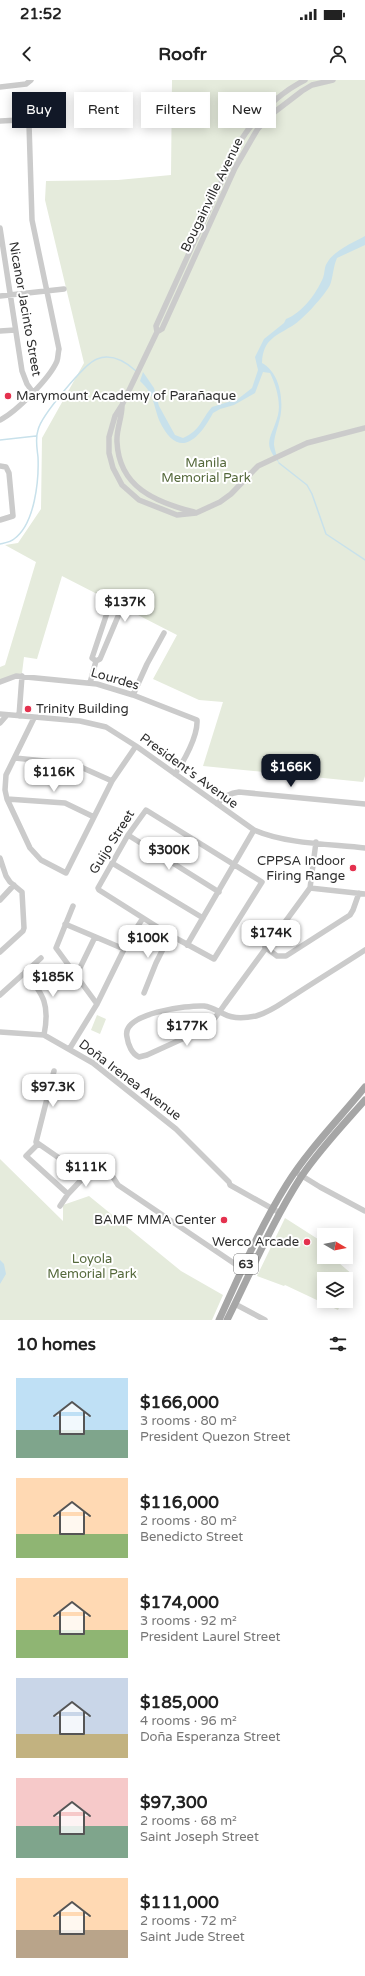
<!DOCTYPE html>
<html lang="en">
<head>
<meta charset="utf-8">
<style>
	:root { --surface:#fff; --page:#f6f6f6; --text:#222; --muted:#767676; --accent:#111827 }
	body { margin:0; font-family:"Varela Round",sans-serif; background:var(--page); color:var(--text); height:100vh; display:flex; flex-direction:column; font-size:15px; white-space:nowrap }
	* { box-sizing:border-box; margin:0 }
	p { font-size:13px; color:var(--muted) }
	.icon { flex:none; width:22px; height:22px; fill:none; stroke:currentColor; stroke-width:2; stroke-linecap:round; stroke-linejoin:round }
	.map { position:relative; height:1240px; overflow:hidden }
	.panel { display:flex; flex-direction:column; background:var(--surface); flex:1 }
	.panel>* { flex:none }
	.top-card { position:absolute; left:12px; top:12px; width:341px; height:36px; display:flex; gap:8px }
	.needle { width:26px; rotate:100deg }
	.controls { position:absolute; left:317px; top:1148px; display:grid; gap:8px }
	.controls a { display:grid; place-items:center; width:36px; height:36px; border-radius:0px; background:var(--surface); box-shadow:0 2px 10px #0003; font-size:20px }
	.price { position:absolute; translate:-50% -34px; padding:0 9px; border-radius:8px; background:#fff; color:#222; font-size:13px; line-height:26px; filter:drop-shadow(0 1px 2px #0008) }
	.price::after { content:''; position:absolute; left:50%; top:24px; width:12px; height:9px; margin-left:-6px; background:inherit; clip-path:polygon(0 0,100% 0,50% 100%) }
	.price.current { background:var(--accent); color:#fff }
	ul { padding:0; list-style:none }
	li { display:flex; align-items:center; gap:12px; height:100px; padding:0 16px }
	li span { display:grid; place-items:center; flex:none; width:112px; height:80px; border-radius:0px; color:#555 }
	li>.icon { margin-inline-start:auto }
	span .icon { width:48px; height:48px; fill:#fffc; stroke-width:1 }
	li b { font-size:17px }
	h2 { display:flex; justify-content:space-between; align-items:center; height:48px; padding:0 16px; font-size:17px }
	.tag { padding:0 14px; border-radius:0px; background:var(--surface); box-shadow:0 2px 10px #0003; font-size:14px; line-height:36px }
	.tag.current { background:var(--accent); color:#fff }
	.status { display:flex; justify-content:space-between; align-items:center; height:28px; padding:0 20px; background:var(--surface); direction:ltr }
	.status svg { height:11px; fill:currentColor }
	header { display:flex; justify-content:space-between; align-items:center; height:52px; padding:0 16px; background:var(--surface); font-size:18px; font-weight:700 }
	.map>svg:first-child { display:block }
</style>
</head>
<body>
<div class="status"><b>21:52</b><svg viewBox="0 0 49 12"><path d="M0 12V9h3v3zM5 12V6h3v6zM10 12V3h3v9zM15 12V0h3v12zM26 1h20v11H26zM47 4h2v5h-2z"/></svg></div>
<header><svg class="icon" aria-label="back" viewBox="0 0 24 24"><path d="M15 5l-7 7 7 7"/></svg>Roofr<svg class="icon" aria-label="person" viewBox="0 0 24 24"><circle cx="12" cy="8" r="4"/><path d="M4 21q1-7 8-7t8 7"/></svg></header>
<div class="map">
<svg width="365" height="1240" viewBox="0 0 365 1240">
	<rect width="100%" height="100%" fill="#fff"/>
	<path fill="#e5ebdc" d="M172,0H365V696L363,702L203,686L223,622L199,620L153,599L177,555L62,496L37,579L24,577L22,593L0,601V587L5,585L36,482L5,465L18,463L41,429L42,358L84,283L45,120L46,101L118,100L171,95Z
		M97,935L106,939L100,954L91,950Z
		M0,1079L63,1141V1125L89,1116L181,1191L223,1215L212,1240H0Z
		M285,1138L321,1161L319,1166L324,1170V1177H332L353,1195L346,1212V1199H324V1221H342L338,1230L285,1205L284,1206L257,1196Z"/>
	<path fill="#c8e1eb" d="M365,156V165L337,178C333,187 333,198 330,205C325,215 304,238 295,244C277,256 263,258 262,283C278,292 283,314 281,332C280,343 274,354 274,365C275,371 277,377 279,383C261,362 272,358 278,335C281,322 276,305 270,293L263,292L255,313L234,325L220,329L213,333C197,363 177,379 159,340C155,330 154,319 148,310C146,307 143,304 140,301L143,292L154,308L159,326L175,355L183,358C201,350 200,341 212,327L238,319L252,308L258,290L255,277L264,259L284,243L286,239C302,233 316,214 323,198C325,193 324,187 327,183C333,171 354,162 365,156Z
		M0,1180L4,1184L6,1194L0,1204Z"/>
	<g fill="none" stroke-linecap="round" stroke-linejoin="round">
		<path stroke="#c8e1eb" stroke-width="1.5" d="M0,360L36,356
			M279,383L307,405L312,414L326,454L365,480
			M0,464C4,463 11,462 14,459C35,444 39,400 38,377C37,368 35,359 38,350C41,336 85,283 97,279C112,273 126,282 136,291"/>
		<path stroke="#cbcbcb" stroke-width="5.5" d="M305,0C277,14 256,36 239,63L156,246L157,252L122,325L115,336L109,357V373L113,388L122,405L139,420L177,435L196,433L220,422L231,414L258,386L307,363L365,348
			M0,7L26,4L31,0
			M0,41L20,40L29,44L32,140L59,269C58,273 58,278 57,281C50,298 16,332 0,340
			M0,148L22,291L27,304L32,311
			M0,216L64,209
			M0,251L15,250
			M157,252L162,249L235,88L257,50L268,37L302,11L312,5L333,0
			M122,326C122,338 116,350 117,362C119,407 155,422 194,432
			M0,386L6,387L9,393L13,436L0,440
			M0,602L16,596L97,604L133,615L197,640C198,656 184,681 175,694
			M90,603L96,581L100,579L119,534L114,530H108L92,578L96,581
			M133,615L147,584L164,553
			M0,634L80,641L106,647L136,666L254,750C286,764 330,764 365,768
			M19,636L22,596
			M34,638L6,695L5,710L7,719L30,768L41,780L66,793L112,701L136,666
			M0,643L7,635
			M15,678L74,684L112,701
			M7,719L65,723L94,737
			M217,724C223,717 229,713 239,712L365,724
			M146,730L262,802L214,879L170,855L99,810L98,808L128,755Z
			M128,755L219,812
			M316,762L310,808L225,924C219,933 213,942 204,949L147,975L139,977C132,974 128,965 127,957C121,933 188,925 204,926C212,927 217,931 224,934C233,939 246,938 256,936C271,932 283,922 296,914C319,899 342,885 365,870
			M0,778L6,796L10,802L22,812L24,848L23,851L0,872
			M112,783L203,838
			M310,808L365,814
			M0,820L14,805
			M73,826L56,868L97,924
			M65,844L124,869
			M132,855L143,838
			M187,865L254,750
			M265,867L277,876H286L350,835L353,830L359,813
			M25,892C44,915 50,925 44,955
			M76,896L95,857
			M144,913L156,883L170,855
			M0,915L41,878
			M0,952L44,955L93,983L176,1049L229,1102L230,1105L280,1133
			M70,968L97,924L131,855
			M54,991L36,1062L85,1096
			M38,1064L26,1076L68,1114
			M299,1094L320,1107L365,1131
			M60,1126L68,1114L85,1096L106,1086L118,1105L250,1194
			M235,1224L265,1240"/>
		<path stroke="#a6a6a6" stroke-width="7" d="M219,1240C240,1194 260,1147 287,1104C309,1069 339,1039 365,1007
			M227,1240C251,1192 272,1142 301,1097C320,1069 343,1045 365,1020"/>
	</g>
	<g fill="#e4314e" stroke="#fff" stroke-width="1.5">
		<circle cx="8" cy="316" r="4"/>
		<circle cx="28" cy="629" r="4"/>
		<circle cx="353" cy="788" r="4"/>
		<circle cx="224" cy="1140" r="4"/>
		<circle cx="307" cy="1162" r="4"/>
	</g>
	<g text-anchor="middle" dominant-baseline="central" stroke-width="4" stroke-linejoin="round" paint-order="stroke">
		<rect fill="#fff" stroke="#6d6d6d" stroke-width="1" x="234" y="1174" width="24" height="20" rx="3"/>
		<g font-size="12" font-weight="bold" fill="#2e2e2e">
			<text x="246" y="1184">63</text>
		</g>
		<g font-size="13" fill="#2e2e2e" stroke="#fff">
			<text transform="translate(212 115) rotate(-64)">Bougainville Avenue</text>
			<text transform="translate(25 229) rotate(80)">Nicanor Jacinto Street</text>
			<text transform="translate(115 599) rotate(16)">Lourdes</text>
			<text transform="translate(189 691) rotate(36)">President's Avenue</text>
			<text transform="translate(112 762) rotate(-58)">Guijo Street</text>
			<text transform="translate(130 1000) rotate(37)">Doña Irenea Avenue</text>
		</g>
		<g font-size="13" fill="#2e2e2e" stroke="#fff" text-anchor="end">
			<text x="16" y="316" text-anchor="start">Marymount Academy of Parañaque</text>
			<text x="36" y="629" text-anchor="start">Trinity Building</text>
			<text x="345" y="781">CPPSA Indoor<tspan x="345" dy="15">Firing Range</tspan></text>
			<text x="216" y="1140">BAMF MMA Center</text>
			<text x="299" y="1162">Werco Arcade</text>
		</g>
		<g font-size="13" fill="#55693c" stroke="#fff">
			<text x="206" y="383">Manila<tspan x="206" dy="15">Memorial Park</tspan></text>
			<text x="92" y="1179">Loyola<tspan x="92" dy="15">Memorial Park</tspan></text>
		</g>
	</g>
</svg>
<div class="controls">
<a><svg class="needle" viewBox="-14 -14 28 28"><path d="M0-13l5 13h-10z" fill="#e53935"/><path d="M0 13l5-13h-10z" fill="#767676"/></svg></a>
<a><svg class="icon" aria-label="layers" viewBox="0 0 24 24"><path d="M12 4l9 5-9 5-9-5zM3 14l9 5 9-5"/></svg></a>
</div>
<b class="price" style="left:125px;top:543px">$137K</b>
<b class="price current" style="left:291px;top:708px">$166K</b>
<b class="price" style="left:54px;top:713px">$116K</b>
<b class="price" style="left:169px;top:791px">$300K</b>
<b class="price" style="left:271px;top:874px">$174K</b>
<b class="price" style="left:148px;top:879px">$100K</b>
<b class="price" style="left:53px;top:918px">$185K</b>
<b class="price" style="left:187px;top:967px">$177K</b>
<b class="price" style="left:53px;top:1028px">$97.3K</b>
<b class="price" style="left:86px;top:1108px">$111K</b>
<div class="top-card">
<a class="tag current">Buy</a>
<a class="tag">Rent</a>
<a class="tag">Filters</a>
<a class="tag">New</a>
</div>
</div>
<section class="panel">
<h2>10 homes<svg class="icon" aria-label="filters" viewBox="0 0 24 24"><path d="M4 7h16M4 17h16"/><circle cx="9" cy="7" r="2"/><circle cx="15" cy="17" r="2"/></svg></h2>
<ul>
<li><span style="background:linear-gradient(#bfe0f5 65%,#7fa58c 0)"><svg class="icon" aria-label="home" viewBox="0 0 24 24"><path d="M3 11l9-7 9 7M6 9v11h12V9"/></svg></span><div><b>$166,000</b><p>3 rooms · 80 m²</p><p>President Quezon Street</p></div></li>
<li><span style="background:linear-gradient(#ffd9b3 70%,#8fb573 0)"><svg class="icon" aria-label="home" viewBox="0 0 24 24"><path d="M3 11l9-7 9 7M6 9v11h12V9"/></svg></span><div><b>$116,000</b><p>2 rooms · 80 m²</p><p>Benedicto Street</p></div></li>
<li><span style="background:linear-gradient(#ffd9b3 65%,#8fb573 0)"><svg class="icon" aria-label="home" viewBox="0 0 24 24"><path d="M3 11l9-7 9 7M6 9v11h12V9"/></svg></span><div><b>$174,000</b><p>3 rooms · 92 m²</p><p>President Laurel Street</p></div></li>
<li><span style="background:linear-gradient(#c9d6e8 70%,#c2b280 0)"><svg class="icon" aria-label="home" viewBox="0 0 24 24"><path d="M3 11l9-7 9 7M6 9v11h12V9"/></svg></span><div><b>$185,000</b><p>4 rooms · 96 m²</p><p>Doña Esperanza Street</p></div></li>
<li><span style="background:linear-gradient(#f6c9c9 60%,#7fa58c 0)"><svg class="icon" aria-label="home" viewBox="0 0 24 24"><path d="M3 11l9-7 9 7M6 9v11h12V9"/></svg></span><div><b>$97,300</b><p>2 rooms · 68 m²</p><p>Saint Joseph Street</p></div></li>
<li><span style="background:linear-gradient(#ffd9b3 65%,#b9a48a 0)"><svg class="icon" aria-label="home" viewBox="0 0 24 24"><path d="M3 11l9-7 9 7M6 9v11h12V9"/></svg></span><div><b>$111,000</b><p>2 rooms · 72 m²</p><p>Saint Jude Street</p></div></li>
</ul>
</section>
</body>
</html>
